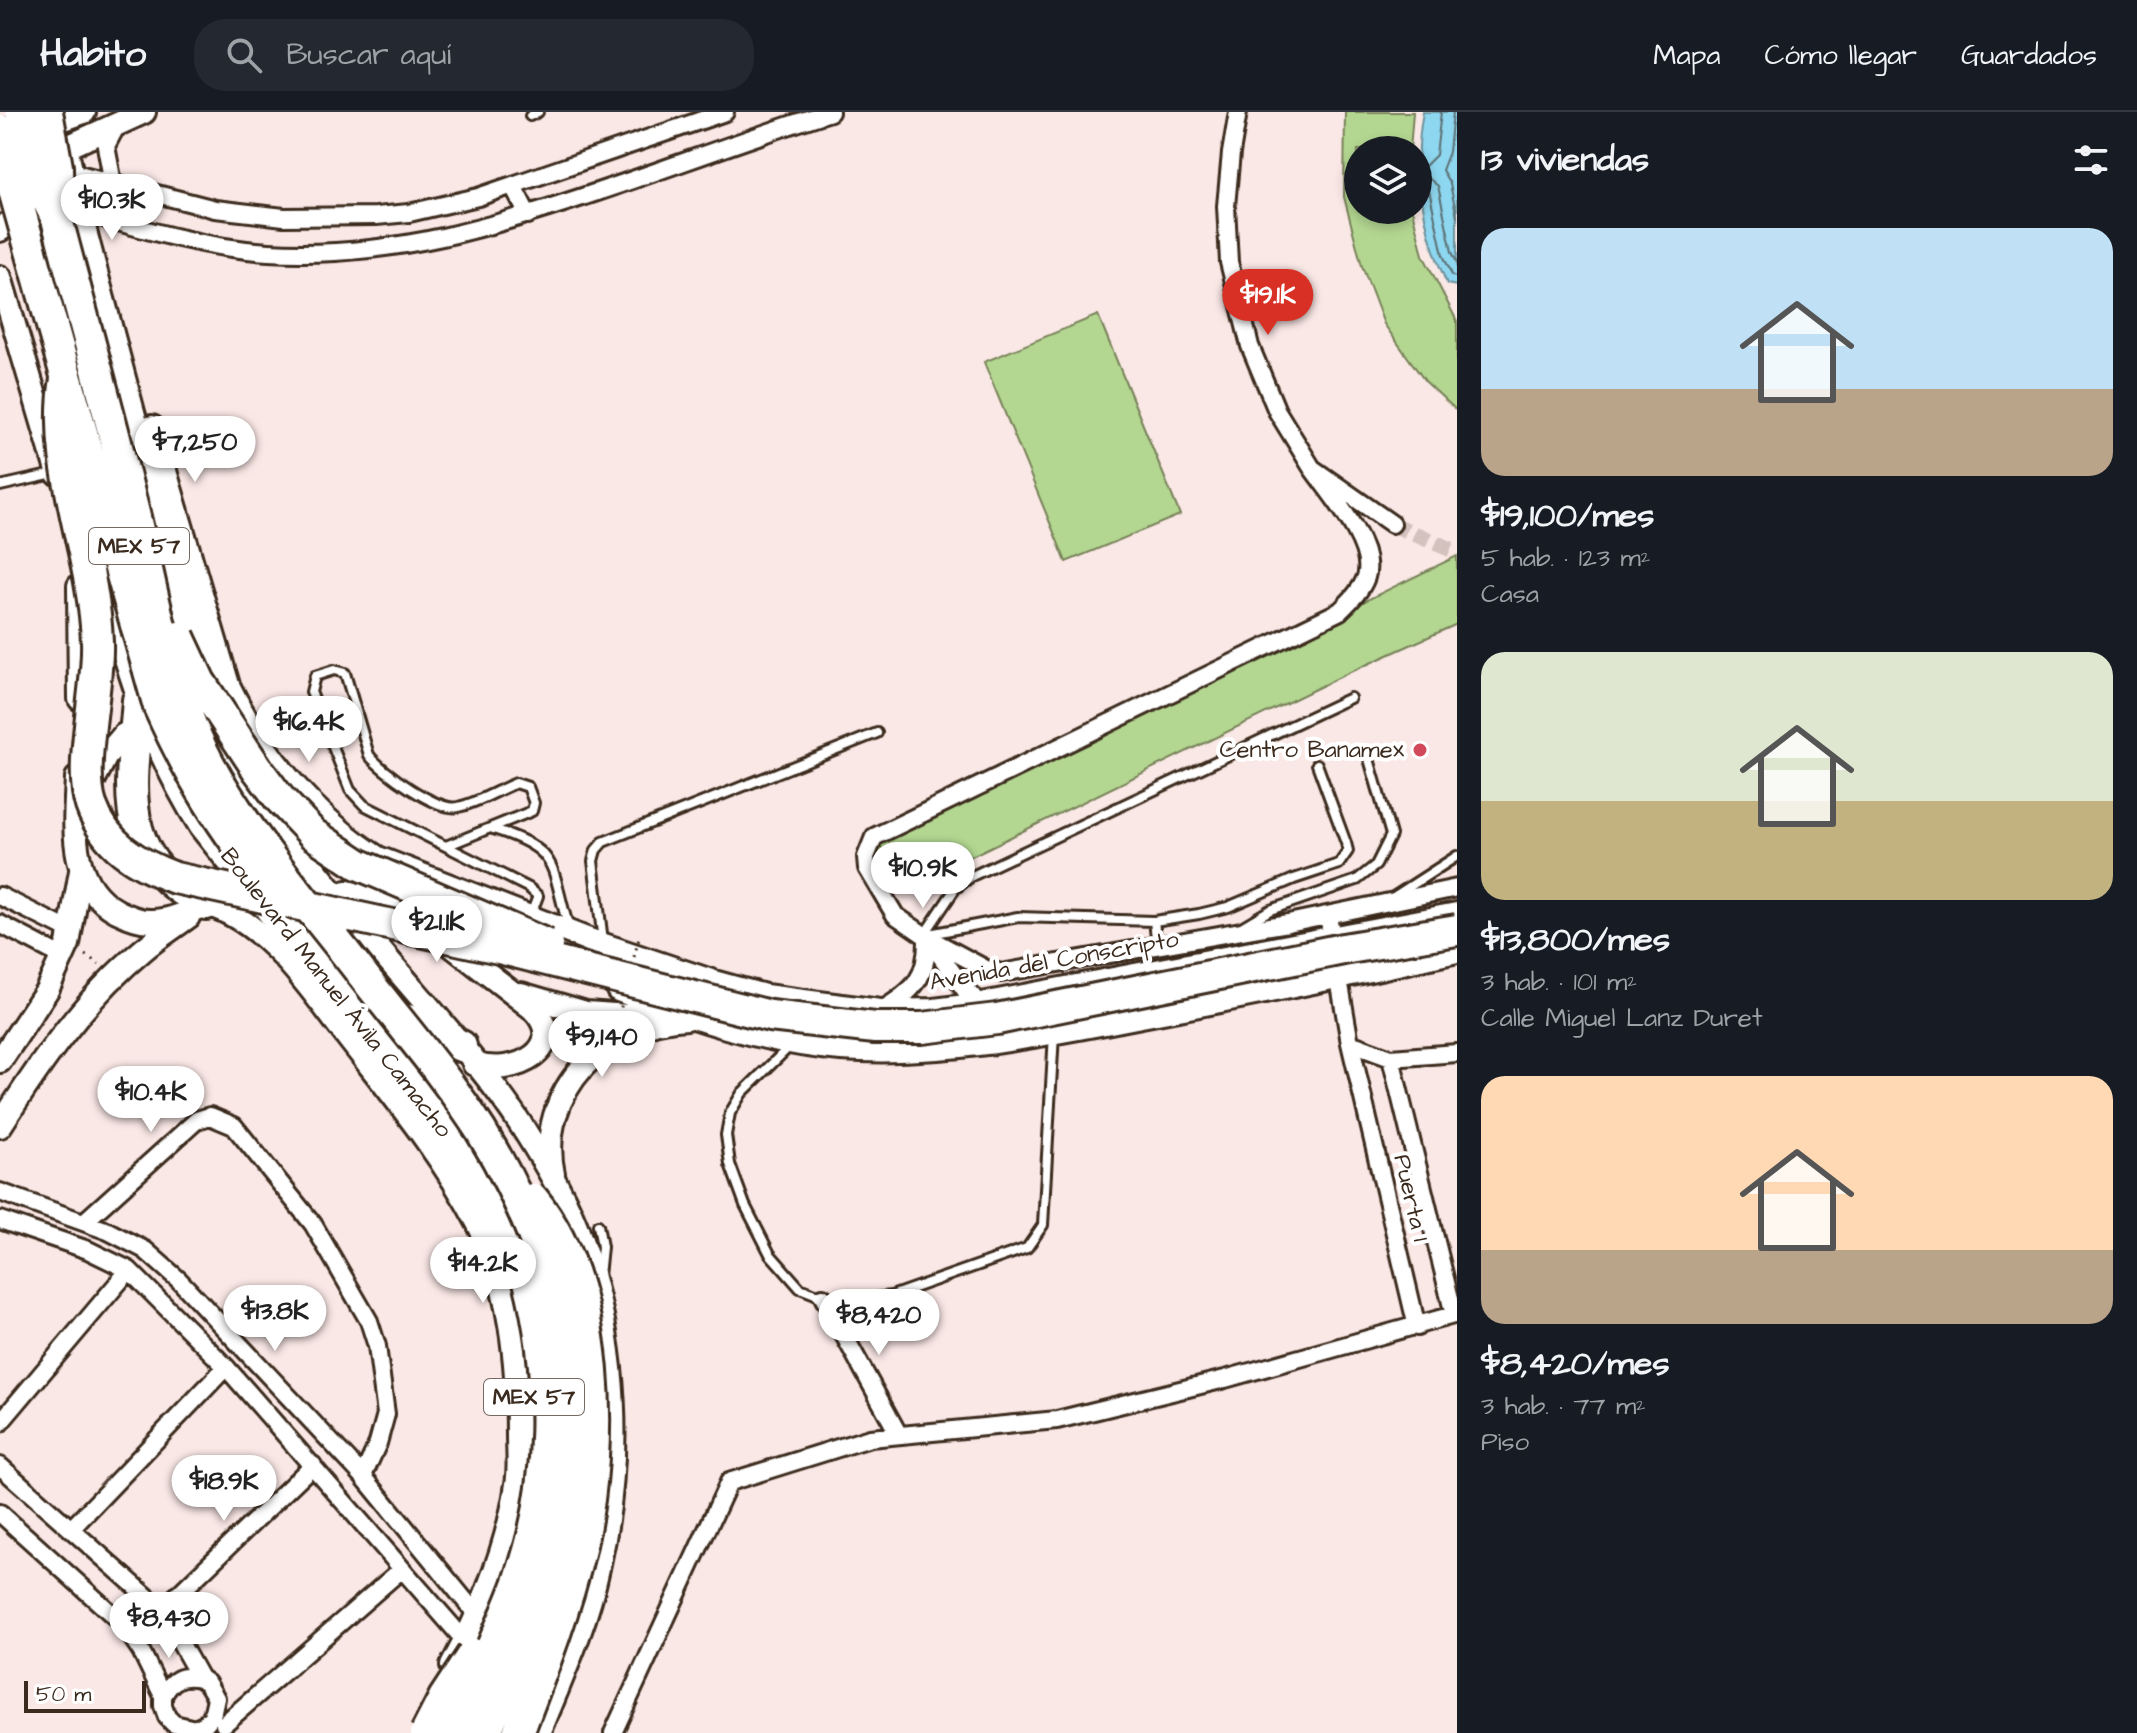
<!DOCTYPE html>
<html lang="es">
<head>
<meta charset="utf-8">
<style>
	:root { --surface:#171b24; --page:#242831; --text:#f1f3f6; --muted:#9ea1a6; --line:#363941; --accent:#d93025 }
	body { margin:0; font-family:"Architects Daughter",sans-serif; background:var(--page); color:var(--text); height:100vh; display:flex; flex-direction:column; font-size:30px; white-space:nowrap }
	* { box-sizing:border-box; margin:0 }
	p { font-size:26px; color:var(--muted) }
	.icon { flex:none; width:44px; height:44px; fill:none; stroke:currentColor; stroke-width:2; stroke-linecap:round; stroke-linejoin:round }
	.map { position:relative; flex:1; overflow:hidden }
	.sheet { display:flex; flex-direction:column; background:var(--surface); width:680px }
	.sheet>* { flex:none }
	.buttons { position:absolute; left:1344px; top:24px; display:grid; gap:16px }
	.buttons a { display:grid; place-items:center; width:88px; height:88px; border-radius:50%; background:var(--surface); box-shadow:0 4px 12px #0003; font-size:40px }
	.scale { position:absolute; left:24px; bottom:20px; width:122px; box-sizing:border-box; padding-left:8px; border:4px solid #3b2a1e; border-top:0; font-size:22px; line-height:28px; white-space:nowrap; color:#3b2a1e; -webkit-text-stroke:6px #fff; paint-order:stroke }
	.price { position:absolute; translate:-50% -68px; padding:0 18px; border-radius:28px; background:#fff; color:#222; font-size:26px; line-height:52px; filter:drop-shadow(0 2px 4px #0008) }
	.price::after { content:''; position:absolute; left:50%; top:48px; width:24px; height:18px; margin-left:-12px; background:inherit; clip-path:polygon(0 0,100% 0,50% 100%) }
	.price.active { background:var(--accent); color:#fff }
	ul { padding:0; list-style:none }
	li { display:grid; align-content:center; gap:16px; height:424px; padding:0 24px }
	li span { display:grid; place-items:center; height:248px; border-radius:24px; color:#555 }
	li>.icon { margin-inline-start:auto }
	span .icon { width:144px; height:144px; fill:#fffc; stroke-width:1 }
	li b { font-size:34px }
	h2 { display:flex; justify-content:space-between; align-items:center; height:96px; padding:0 24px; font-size:34px }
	header { display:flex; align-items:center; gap:48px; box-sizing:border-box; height:112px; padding:0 40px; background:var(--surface); border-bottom:2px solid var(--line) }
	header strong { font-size:38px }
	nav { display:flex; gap:44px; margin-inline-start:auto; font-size:28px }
	.search { width:560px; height:72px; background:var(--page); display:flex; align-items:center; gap:20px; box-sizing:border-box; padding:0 28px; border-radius:32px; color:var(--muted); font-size:30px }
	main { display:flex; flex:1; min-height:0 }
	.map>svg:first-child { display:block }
</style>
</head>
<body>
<header>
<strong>Habito</strong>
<div class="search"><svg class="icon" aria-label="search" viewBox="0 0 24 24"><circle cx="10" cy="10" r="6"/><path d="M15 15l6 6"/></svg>Buscar aquí</div>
<nav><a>Mapa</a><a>Cómo llegar</a><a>Guardados</a></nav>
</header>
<main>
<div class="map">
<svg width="1457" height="1621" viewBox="0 0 1457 1621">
	<rect width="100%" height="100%" fill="#fae8e6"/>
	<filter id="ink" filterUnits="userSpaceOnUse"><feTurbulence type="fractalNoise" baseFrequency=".0125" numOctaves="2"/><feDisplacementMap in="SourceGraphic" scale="16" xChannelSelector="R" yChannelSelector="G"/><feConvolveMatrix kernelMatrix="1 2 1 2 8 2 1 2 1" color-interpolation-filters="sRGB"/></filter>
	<g filter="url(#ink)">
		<path fill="#b3d791" stroke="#778058" stroke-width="2" d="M1345,0H1413L1410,38H1358V98H1412L1423,143L1457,209V299L1425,269L1384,212L1362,154L1344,85Z
			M1098,203L1180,403L1066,450L984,250Z
			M1457,444V512L1348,561L902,778C872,763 874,755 881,725Z"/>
		<path fill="#8ed7f0" stroke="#6d929c" stroke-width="2" d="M1423,0H1457V174L1447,172C1423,119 1412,57 1423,0Z"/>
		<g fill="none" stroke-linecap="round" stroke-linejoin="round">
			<path stroke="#5c6f72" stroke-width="2" d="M1441,0L1436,43L1420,59L1438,74L1452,140L1457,151
				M1453,0L1449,40L1442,58L1450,72L1457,105
				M1418,73L1424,74L1429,78L1443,143L1452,163L1457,166"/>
			<path stroke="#d4c2be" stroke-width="16" stroke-dasharray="16 8" stroke-linecap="butt" d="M1392,412L1457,440"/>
			<defs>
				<path id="lane" d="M530,4L538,0
					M0,374L58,361
					M1317,652L1346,731L1348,739L1339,752L1294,767L1228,795L1199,802L1154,809L1018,805L924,823L955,777L972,764L1350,586
					M490,716C563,738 549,753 569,816
					M446,734L532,699L534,691L528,675L516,671C498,678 478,691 458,695C438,700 381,659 369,643L345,561L334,558L315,564L311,580L350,678L364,693L529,776L538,784L530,805
					M1395,784L1457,744
					M1154,809L1157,834
					M1243,814L1270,798L1357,768L1376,753L1391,723L1367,640
					M603,829L593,749L596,738L603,730L877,621
					M789,935L742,981L730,1001L726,1023L730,1052L745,1093L770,1142L800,1176L838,1191L891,1184L1027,1136L1043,1113L1054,922
					M598,1113L602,1135L599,1164"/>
				<path id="street" d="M1238,0L1231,41L1226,94L1229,150L1250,234L1277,299L1312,356L1392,412
					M71,60L215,97L284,105L376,104L409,101L478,85L725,0
					M513,74L528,103
					M80,99C142,117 204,136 269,140C391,147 498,114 612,75C685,50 757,23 830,0
					M115,109L113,71L106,34L116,15
					M0,784L72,820
					M1328,803L1350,931L1417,1215
					M0,812L63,845
					M932,828L986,857L1001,861L1288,811L1457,776
					M982,892L965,878L927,825L895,803L867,756L866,745L874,725L1340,499C1350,489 1361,479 1366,465C1376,433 1330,382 1312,356
					M880,899C914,879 928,866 927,825
					M1350,931L1391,946L1454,1203
					M1391,946L1457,941
					M0,1080L108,1119L145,1138L179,1168L363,1364L477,1503
					M0,1108L88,1138L129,1158L226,1255L465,1529
					M85,1109L197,1008L210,1004L234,1014L313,1112L369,1209L377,1234L386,1302L378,1331L363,1364
					M823,1185L899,1323
					M0,1311L129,1158
					M0,1354L162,1498L200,1566L207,1571L216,1586L212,1604L205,1612L195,1617L174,1612L167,1605L163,1594V1584L141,1539L123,1512L0,1401
					M72,1416L226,1255
					M162,1498L313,1353
					M163,1584C172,1567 182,1562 200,1566
					M224,1612L402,1457
					M613,1621L729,1370L870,1326L1057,1308L1225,1267L1457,1202"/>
				<path id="secondary" d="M36,17L84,0
					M66,36L86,123L198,545
					M54,41L144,0
					M0,118L16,105L33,100
					M0,165L58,362
					M152,315L228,573C261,641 314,706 378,746L589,828L714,870L765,884L880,899L934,898L982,892L1457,802
					M79,474L80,587
					M215,613C233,660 268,699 299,738C325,769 349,801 375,832C423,890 483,953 523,1016C545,1051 568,1089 581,1128C618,1233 623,1348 598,1456C586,1513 561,1567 539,1621
					M77,666C75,713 67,772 117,799C127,804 140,810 152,809C173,809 197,796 216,788
					M90,675L106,644L124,623
					M347,780L400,794L460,816
					M206,792C268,810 311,878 349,927C395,986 443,1044 478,1111C511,1174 518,1253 518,1324C518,1339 520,1356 517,1372C508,1435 482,1498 452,1554
					M443,827L532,896C572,936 514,966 474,952
					M618,878C690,905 764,931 841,937C940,944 1039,924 1136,905C1243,885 1350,863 1457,839
					M521,882L586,901L655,906
					M0,949L47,878L68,832L81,759
					M0,1014C41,950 84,887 143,838C157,826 173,816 188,805
					M553,1062C535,980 607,909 687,906"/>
				<path id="highway" d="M99,436C126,537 148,624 205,714C253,774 301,835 350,895C423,987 499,1079 523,1197
					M138,588C132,674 112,746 206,792
					M408,908L461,934"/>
			</defs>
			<use href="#lane" stroke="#3b2a1e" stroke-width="14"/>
			<use href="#street" stroke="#3b2a1e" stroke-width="22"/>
			<use href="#secondary" stroke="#3b2a1e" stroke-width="28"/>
			<use href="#highway" stroke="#3b2a1e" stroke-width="36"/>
			<path stroke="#3b2a1e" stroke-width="3" stroke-dasharray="2 6" stroke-linecap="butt" d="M85,843L99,852"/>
			<use href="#lane" stroke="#fff" stroke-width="8"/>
			<use href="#street" stroke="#fff" stroke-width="16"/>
			<use href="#secondary" stroke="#fff" stroke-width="22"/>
			<use href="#highway" stroke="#fff" stroke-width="30"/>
			<defs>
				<path id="highway-bridge" d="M21,0L40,73L57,107C82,203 109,300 133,397C153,477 165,561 201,636C239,714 302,785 355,853C397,908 444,961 481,1019C550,1132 577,1236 563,1368C559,1406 554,1445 542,1482C525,1529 505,1575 485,1621
					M47,0L57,55L58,97
					M0,18L10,64L159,595C191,667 223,716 271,777
					M66,267C51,356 94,440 97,530C99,576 78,654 91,693C105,733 137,752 175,766L499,836L770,904L875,916H922L997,907L1343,837L1457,818
					M179,525L200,570L258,658L279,686L313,722L358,752L547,833
					M426,1621L444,1586L473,1542
					M454,1621C475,1571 500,1521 519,1470C554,1373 554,1264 528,1165
					M518,1621C541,1561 565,1500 580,1437C604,1335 603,1172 533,1087"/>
			</defs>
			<use href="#highway-bridge" stroke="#3b2a1e" stroke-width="36" stroke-linecap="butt"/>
			<path stroke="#3b2a1e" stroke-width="3" stroke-dasharray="2 6" stroke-linecap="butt" d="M634,845L639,826
				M609,942L622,891"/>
			<use href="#highway-bridge" stroke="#fff" stroke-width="30"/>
		</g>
	</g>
	<circle fill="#d1495b" stroke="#fff" stroke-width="3" cx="1420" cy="638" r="8"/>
	<g text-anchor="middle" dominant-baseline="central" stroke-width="8" stroke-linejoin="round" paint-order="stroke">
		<g fill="#fff" stroke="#766a62" stroke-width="2">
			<rect x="89" y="416" width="100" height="36" rx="6"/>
			<rect x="484" y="1267" width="100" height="36" rx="6"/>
		</g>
		<g font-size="22" font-weight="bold" fill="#3b2a1e">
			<text x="139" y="434">MEX 57</text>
			<text x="534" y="1285">MEX 57</text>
		</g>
		<g font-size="24" fill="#3b2a1e" stroke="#fff" text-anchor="end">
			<text x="1404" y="638">Centro Banamex</text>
		</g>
		<g font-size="24" fill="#3b2a1e" stroke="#fff">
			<text transform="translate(1054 849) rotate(-10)">Avenida del Conscripto</text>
			<text transform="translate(336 881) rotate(52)">Boulevard Manuel Ávila Camacho</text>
			<text transform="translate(1411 1086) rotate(77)">Puerta 1</text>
		</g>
	</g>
</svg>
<div class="buttons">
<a><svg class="icon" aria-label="layers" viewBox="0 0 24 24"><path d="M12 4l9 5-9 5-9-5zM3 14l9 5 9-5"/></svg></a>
</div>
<div class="scale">50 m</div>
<b class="price" style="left:112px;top:130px">$10.3K</b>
<b class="price active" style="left:1268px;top:225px">$19.1K</b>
<b class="price" style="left:195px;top:372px">$7,250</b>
<b class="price" style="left:309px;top:652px">$16.4K</b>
<b class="price" style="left:923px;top:798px">$10.9K</b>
<b class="price" style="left:437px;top:852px">$21.1K</b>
<b class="price" style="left:602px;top:967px">$9,140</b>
<b class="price" style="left:151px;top:1022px">$10.4K</b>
<b class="price" style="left:483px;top:1193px">$14.2K</b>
<b class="price" style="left:275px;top:1241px">$13.8K</b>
<b class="price" style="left:879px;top:1245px">$8,420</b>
<b class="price" style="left:224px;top:1411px">$18.9K</b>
<b class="price" style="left:169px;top:1548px">$8,430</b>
</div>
<section class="sheet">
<h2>13 viviendas<svg class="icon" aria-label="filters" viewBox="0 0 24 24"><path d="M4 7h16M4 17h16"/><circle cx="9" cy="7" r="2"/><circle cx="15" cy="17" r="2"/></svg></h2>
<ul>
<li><span style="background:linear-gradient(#bfe0f5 65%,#b9a48a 0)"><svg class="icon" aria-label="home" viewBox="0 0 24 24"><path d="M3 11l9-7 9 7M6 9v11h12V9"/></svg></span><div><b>$19,100/mes</b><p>5 hab. · 123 m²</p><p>Casa</p></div></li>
<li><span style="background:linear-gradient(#dfe7d0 60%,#c2b280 0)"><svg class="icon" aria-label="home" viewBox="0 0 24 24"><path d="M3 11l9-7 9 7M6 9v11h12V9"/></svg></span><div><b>$13,800/mes</b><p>3 hab. · 101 m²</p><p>Calle Miguel Lanz Duret</p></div></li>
<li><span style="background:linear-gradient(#ffd9b3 70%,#b9a48a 0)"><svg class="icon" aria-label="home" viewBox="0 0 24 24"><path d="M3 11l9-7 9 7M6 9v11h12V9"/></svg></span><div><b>$8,420/mes</b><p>3 hab. · 77 m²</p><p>Piso</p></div></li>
</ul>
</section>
</main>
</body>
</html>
